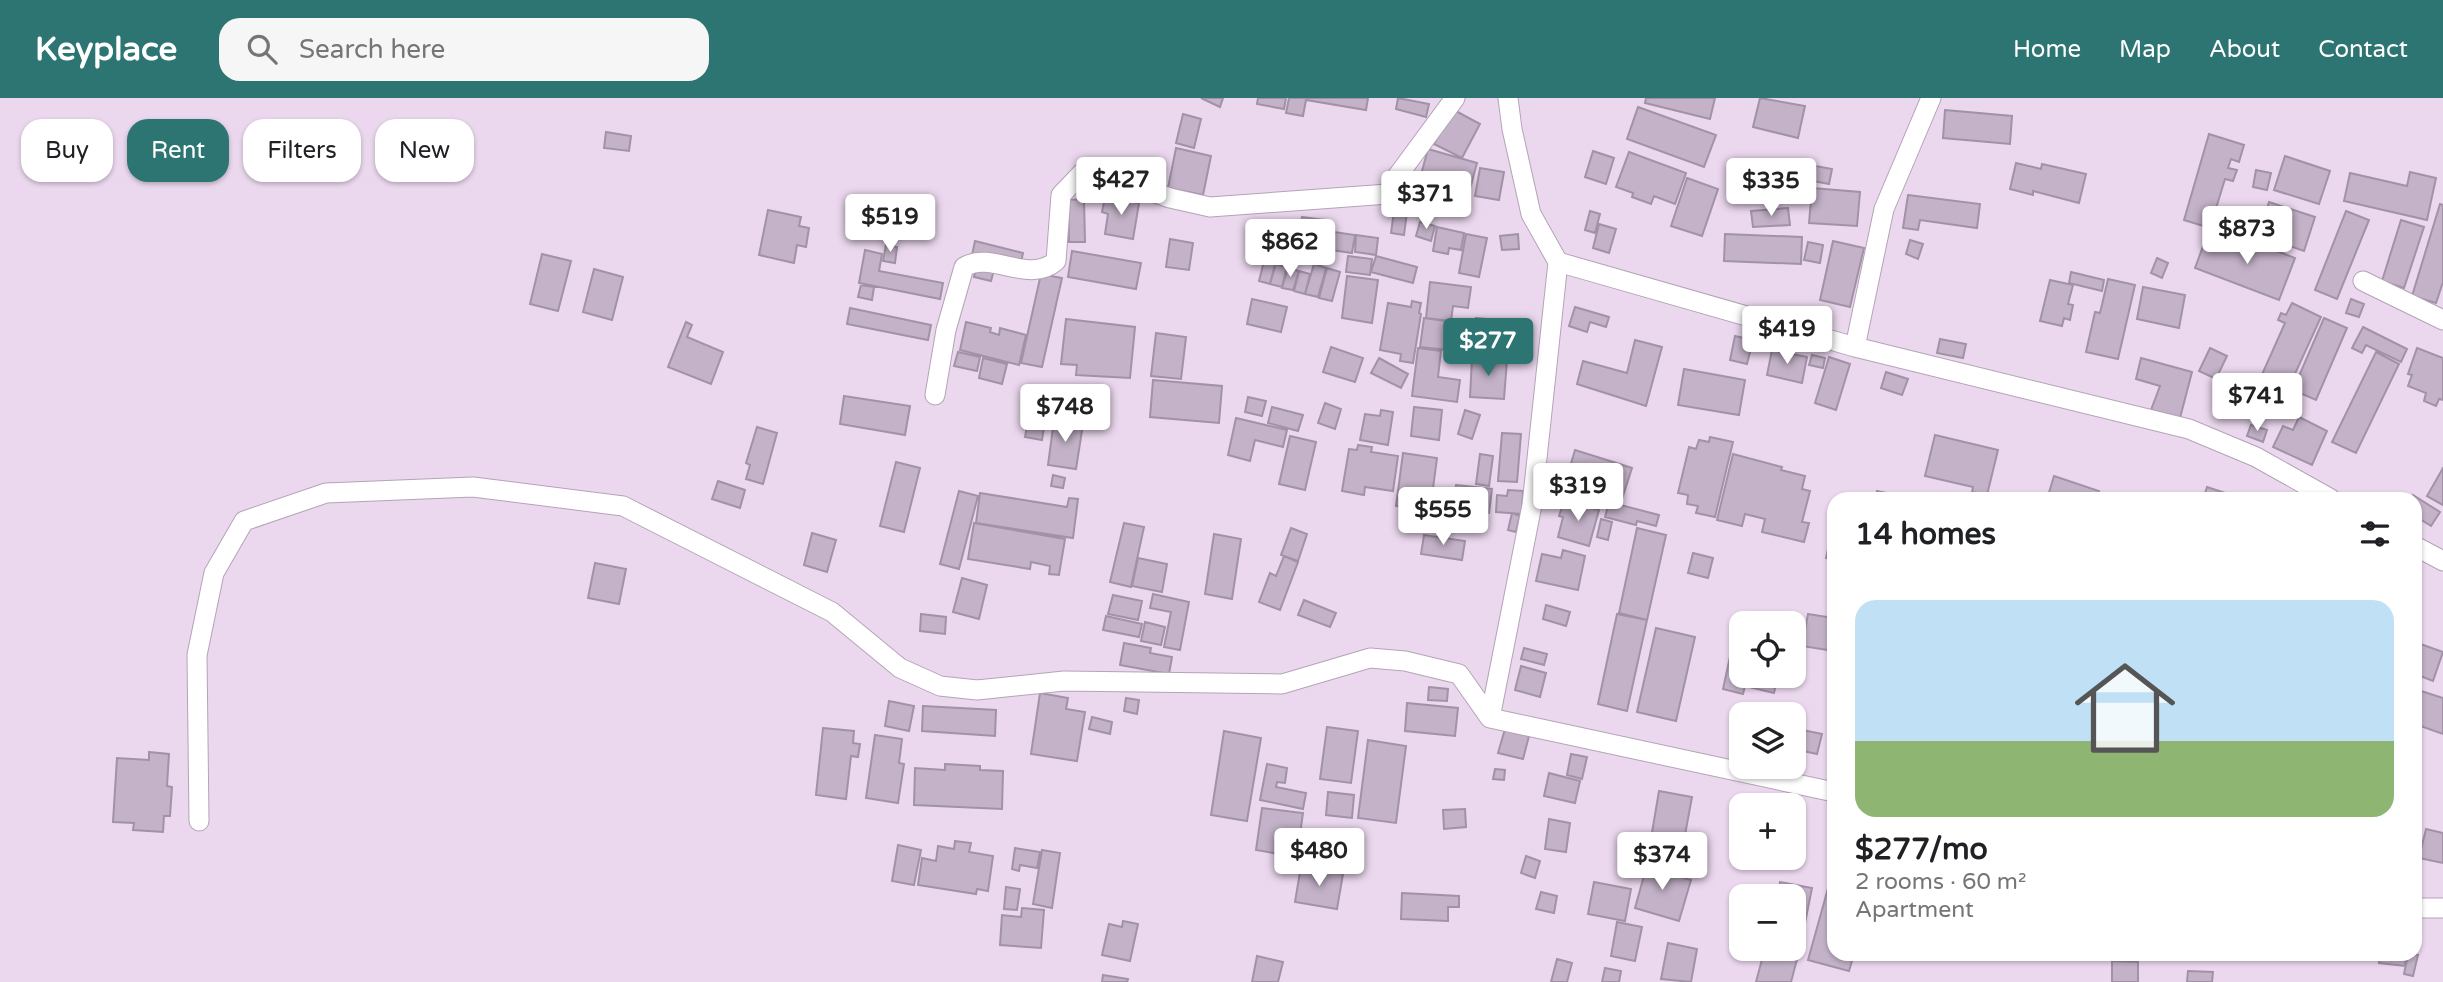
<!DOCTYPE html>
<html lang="en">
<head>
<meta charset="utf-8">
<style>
	:root { --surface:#fff; --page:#f6f6f6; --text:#202124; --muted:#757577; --line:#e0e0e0; --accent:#2c7572 }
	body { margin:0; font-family:"Varela Round",sans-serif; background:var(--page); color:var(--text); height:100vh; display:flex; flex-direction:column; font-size:26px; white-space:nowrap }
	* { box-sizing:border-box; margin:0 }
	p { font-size:23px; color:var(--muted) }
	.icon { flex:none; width:38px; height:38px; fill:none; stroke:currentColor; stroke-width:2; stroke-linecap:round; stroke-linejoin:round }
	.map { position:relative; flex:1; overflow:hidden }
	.sheet { position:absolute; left:1827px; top:394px; width:595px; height:469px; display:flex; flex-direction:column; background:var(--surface); border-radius:21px; box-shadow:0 2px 5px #0004 }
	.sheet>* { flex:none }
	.banner { position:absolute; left:21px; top:21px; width:665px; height:63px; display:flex; gap:14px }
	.fabs { position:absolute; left:1729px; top:513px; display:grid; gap:14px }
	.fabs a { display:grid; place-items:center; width:77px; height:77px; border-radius:14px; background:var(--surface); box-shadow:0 2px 5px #0004; font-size:35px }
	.price { position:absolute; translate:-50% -60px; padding:0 16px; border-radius:7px; background:#fff; color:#222; font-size:23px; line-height:46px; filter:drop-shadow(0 2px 4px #0008) }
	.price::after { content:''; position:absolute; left:50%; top:42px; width:21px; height:16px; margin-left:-10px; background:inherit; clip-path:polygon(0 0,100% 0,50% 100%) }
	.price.on { background:var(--accent); color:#fff }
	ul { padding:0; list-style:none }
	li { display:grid; align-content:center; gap:14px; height:371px; padding:0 28px }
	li+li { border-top:2px solid var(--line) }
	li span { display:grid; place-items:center; height:217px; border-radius:21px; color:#555 }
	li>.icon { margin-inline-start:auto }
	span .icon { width:126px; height:126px; fill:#fffc; stroke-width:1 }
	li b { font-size:30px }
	h2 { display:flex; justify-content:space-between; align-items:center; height:84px; padding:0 28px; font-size:30px }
	.pill { padding:0 24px; border-radius:21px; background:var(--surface); box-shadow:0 2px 5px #0004; font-size:24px; line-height:63px }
	.pill.on { background:var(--accent); color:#fff }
	header { display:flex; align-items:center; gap:42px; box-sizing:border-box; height:98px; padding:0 35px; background:var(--accent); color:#fff }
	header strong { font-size:33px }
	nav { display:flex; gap:38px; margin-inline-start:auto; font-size:24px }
	.search { width:490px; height:63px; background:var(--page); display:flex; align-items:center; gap:18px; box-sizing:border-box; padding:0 24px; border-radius:21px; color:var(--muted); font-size:26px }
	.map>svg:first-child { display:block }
</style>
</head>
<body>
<header>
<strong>Keyplace</strong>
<div class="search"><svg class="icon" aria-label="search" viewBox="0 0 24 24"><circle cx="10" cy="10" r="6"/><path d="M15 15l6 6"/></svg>Search here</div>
<nav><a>Home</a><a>Map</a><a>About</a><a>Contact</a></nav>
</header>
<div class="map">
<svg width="2443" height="884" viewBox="0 0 2443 884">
	<rect width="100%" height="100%" fill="#ebd8ee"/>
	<path fill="#c3b2c8" stroke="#a292a7" stroke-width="2" d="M1201,0H1223L1220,9Z
		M1258,0H1286L1284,11L1257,6Z
		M1289,0H1368L1366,12L1306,2L1303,18L1286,15Z
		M1398,0L1429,6L1426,19L1396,11Z
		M1646,0H1715L1710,21L1645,5Z
		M1760,0L1805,8L1798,40L1753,29Z
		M1638,9L1716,37L1704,69L1627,41Z
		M1452,11L1480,26L1462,60L1434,46Z
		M1945,12L2012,18L2010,46L1943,40Z
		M1183,16L1201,21L1194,50L1176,45Z
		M606,34L631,38L629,53L604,50Z
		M2209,36L2244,47L2239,64L2231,61L2228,70L2237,72L2233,83L2225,81L2210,130L2184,122Z
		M1176,50L1211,58L1203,97L1168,90Z
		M1428,51L1477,65L1468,98L1419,84Z
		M1593,53L1614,60L1606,86L1585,79Z
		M1629,54L1686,75L1675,106L1654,98L1651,106L1632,99L1633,95L1616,89Z
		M2285,58L2330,73L2319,106L2274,92Z
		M2016,65L2041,71L2042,66L2086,76L2079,105L2033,93V97L2010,91Z
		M1810,67L1832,71L1829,86L1808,82Z
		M1480,70L1504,74L1499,102L1475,98Z
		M2256,72L2271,75L2267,92L2253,89Z
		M2410,74L2436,80L2427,122L2344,103L2350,75L2407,88Z
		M1687,80L1718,91L1702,138L1671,128Z
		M1398,85L1412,86L1409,112L1396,111Z
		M1812,90L1860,94L1857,128L1809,125Z
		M1908,97L1980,106L1977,130L1920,122L1918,132L1903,130Z
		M1105,99L1139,105L1133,141L1105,136L1108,116L1102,114Z
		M1084,101L1085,144H1069L1068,102Z
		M2269,104L2315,119L2304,153L2258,137Z
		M2440,106L2443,107V184L2436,205L2412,198Z
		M1788,110L1790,127L1753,129L1751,113Z
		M768,112L801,119L799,128L809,130L806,149L797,147L794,165L759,157Z
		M1394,113L1407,114L1404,137L1391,135Z
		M1590,113L1600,116L1595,135L1585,132Z
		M2346,113L2369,122L2337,201L2315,192Z
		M1302,119L1326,122L1324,144L1299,141Z
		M2401,122L2424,129L2404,190L2382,183Z
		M1420,124L1435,128L1431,143L1416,138Z
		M1288,126L1298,130L1293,144L1283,140Z
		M1599,126L1616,131L1609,155L1593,150Z
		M1437,129L1464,135L1461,152L1449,150L1448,156L1433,153Z
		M1334,134L1355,137L1352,155L1331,152Z
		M1466,136L1487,140L1479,179L1459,175Z
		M1518,136L1519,151L1502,152L1500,138Z
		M1725,136L1802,139L1801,166L1724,163Z
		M1356,137L1378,140L1376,157L1355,154Z
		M2206,140L2240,152L2245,141L2295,160L2279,202L2195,170Z
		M1170,141L1193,145L1189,172L1166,169Z
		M1267,142L1297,150L1292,168L1263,160Z
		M1910,142L1923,146L1918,161L1906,156Z
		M975,143L1023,155L1020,169L972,157Z
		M1833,143L1864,150L1850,209L1820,202Z
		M1808,144L1823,147L1820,165L1804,162Z
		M1304,145L1329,151L1325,166L1301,160Z
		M886,147L897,149L895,165L883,163Z
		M865,152L882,156L879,173L943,185L940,201L859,185Z
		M1072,153L1141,165L1136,191L1068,179Z
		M542,156L571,163L558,213L530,206Z
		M1348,158L1372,161L1370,177L1346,174Z
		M1376,158L1417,169L1413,185L1371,174Z
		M2157,160L2168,165L2162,180L2151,175Z
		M1264,163L1275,166L1270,186L1259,183Z
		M1276,166L1287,169L1282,189L1270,186Z
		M1314,166L1326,170L1318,199L1305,196Z
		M976,168L994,172L991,183L974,179Z
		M1288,170L1299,173L1293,192L1282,190Z
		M1327,170L1340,174L1332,203L1319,200Z
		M594,171L623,179L612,222L583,214Z
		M1299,173L1310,176L1305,196L1294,193Z
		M2071,174L2104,182L2102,193L2069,185Z
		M1041,176L1062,180L1042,269L1021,265Z
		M1347,178L1378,182L1372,225L1342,220Z
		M2108,181L2135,187L2118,261L2086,254L2095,214L2100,215Z
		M2050,182L2073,187L2068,206L2073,207L2070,222L2064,220L2062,228L2040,223Z
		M1430,184L1471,189L1468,210L1453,208L1451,223L1426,220Z
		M861,187L874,189L872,202L858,199Z
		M2143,189L2185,197L2179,230L2137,221Z
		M1252,201L1287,209L1281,234L1247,226Z
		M2351,201L2364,206L2359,219L2346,215Z
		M1412,203L1421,205L1419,215L1421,216L1413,265L1400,263L1401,256L1380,252L1388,205L1411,209Z
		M2292,205L2321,219L2283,302L2256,290L2285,225L2278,222L2281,215L2286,217Z
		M1575,209L1609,219L1606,229L1590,224L1587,234L1569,228Z
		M850,210L931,227L928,242L847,226Z
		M1424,220L1452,224L1448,252L1420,249Z
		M1476,220L1509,223L1506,261L1474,259Z
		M2324,220L2347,230L2316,302L2293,292Z
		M1066,221L1135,229L1130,280L1076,277L1077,267L1061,266Z
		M686,224L692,227L687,239L723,254L711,286L668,269Z
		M966,224L991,230L990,234L999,237L1000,230L1026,237L1019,267L960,252Z
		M2363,229L2407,251L2401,264L2366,247L2362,255L2352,250Z
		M1156,235L1186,239L1181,281L1151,278Z
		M1735,238L1753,242L1747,266L1730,262Z
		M1940,241L1966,246L1963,260L1937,255Z
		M1635,242L1662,249L1646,308L1577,286L1583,263L1627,275Z
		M1331,249L1363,260L1355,284L1323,274Z
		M1418,250L1441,253L1438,279L1460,282L1457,304L1412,298Z
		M2210,250L2227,258L2216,281L2199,273Z
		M2417,250L2443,260V302L2439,301L2436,308L2424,303L2426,295L2408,288L2412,277L2408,276Z
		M1772,252L1807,259L1802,285L1767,277Z
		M958,254L980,259L977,273L954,268Z
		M2376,254L2399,266L2356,355L2332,344Z
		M1812,257L1825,260L1823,270L1809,267Z
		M1829,259L1850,266L1836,312L1815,305Z
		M983,260L1007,266L1002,286L979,280Z
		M1379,260L1408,276L1401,290L1371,275Z
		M1472,260L1507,262L1504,301L1470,299Z
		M2141,260L2192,274L2180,320L2151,312L2160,288L2136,281Z
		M1684,271L1745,282L1739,317L1678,307Z
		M1886,274L1908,281L1902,297L1881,290Z
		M1153,282L1222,288L1219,325L1150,319Z
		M844,298L910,308L905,337L840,326Z
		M1248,299L1266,303L1262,318L1245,314Z
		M1325,305L1341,311L1335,331L1318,325Z
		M1272,309L1303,317L1298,333L1268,325Z
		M1414,309L1442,312L1439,342L1411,338Z
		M1381,312L1393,314L1388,347L1360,342L1365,316L1380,318Z
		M1465,312L1480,317L1472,341L1458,336Z
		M1030,313L1046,316L1042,342L1025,339Z
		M2299,319L2327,333L2312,367L2273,349L2283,328L2293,332Z
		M1236,320L1287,332L1283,349L1255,342L1250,363L1228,357Z
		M1054,322L1083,326L1076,371L1048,367Z
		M2251,327L2267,332L2263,344L2247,338Z
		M757,329L777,335L763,386L746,381L750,367L746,365Z
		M1502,335L1521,336L1517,384L1498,383Z
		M1935,337L1998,352L1987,397L1972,394L1973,389L1925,378Z
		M1290,338L1316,344L1305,392L1279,386Z
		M1710,339L1733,344L1715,419L1696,415L1698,408L1687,406L1688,397L1678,395L1689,349L1696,351L1699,342L1709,344Z
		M1358,347L1372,349L1371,354L1398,358L1393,393L1365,389L1364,397L1342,393L1349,351L1357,352Z
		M1575,352L1632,370L1621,404L1565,386Z
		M1403,355L1437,360L1430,413L1396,408Z
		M1480,356L1493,358L1489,388L1476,386Z
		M1733,356L1782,369L1781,372L1805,378L1802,391L1810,393L1802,424L1809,425L1804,444L1762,434L1765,421L1745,416L1742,428L1717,422Z
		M896,364L920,370L904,434L880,428Z
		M2443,370V407L2427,398Z
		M1053,377L1065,380L1063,390L1051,388Z
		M2054,378L2099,393L2096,401H2047Z
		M718,383L745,392L740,410L712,401Z
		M1456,387L1492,391L1489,415L1453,411Z
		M2207,389L2225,395L2223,401H2203Z
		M1508,392L1523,393L1522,416L1496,414L1497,397L1507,398Z
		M959,393L978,398L959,471L940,466Z
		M1877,393L1906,399V401H1876Z
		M980,395L1067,409L1069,400L1078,401L1073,440L976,425Z
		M2413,397L2440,414L2431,428L2415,418V401H2411Z
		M1564,403L1599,412L1589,448L1558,439L1563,419L1559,418Z
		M1609,404L1659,417L1656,428L1637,423L1636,427L1605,419Z
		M1512,415L1520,418L1516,434L1508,432Z
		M1601,421L1612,424L1608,442L1597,439Z
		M974,425L1065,441L1059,477L1049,476L1050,468L1031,464L1030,471L968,461Z
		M1124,425L1144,429L1131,489L1110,484Z
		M1291,430L1307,436L1298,463L1281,457Z
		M1637,430L1666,437L1647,522L1619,515Z
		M1832,434H1834V462L1826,460Z
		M812,435L836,442L827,474L804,467Z
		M1214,436L1241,441L1232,501L1205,496Z
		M1424,437L1465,443L1462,462L1421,456Z
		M1563,452L1585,458L1578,492L1536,483L1542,456L1561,460Z
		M1693,455L1713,460L1708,480L1688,475Z
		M1284,458L1298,464L1280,512L1259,504L1270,475L1276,478Z
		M1138,460L1167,466L1162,494L1132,488Z
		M595,465L626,471L619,506L588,500Z
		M962,480L987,487L979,521L953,514Z
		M1153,496L1189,504L1180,552L1164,549L1171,514L1150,510Z
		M1113,497L1142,503L1138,522L1108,516Z
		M1304,502L1336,515L1330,529L1298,517Z
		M1546,507L1570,514L1566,528L1543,521Z
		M921,516L946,519L945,536L920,533Z
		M1617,516L1647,522L1627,613L1598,606Z
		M1808,516L1834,520V553L1802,548Z
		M1106,518L1142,526L1139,539L1103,532Z
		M1145,524L1165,529L1161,547L1141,543Z
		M1656,530L1695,539L1676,623L1637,614Z
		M2415,544L2443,554L2433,583L2415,576Z
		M1124,545L1151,550L1150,555L1172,559L1169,576L1120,567Z
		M1733,545L1741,547V578H1778L1774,595L1745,588L1743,596L1723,591Z
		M1524,550L1547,556L1544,567L1521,561Z
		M1521,568L1546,575L1540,599L1515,592Z
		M1429,589L1448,591L1447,603L1428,602Z
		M2415,591L2443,600V636L2415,626Z
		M1040,595L1068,600L1066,611L1085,614L1077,663L1031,656Z
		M1126,600L1139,602L1137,616L1124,613Z
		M889,603L914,608L909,633L885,628Z
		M1407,605L1458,610L1455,638L1405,633Z
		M923,608L996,612L995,638L922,633Z
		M1092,619L1112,624L1110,636L1089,631Z
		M1327,629L1358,633L1351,685L1320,681Z
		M823,630L854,633L853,645L860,646L858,659L851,658L846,701L816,697Z
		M1505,631L1529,638L1523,661L1498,655Z
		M1798,631L1822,636L1817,656L1794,651Z
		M1224,633L1261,640L1247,723L1211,717Z
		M875,637L902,641L899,665L904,666L898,705L866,700Z
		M1368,642L1406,648L1396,725L1358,720Z
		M149,654L169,656L167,688L172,689L170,718H164L163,734L133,732L134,725L113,724L117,660L149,662Z
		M1571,656L1587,659L1582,681L1567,677Z
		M945,666L980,668V672L1003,673L1002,711L914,707L915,670L945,672Z
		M1267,666L1287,670L1285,685L1277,684L1276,689L1306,695L1303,711L1260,702Z
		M1495,671L1505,672L1504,682L1493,681Z
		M1549,675L1580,683L1575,705L1544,698Z
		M1659,693L1692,699L1680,764L1648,758Z
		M1328,694L1354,697L1352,720L1326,717Z
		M1262,710L1303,715L1298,750L1280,747L1279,756L1256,752Z
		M1465,711L1466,729L1444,731L1443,712Z
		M1549,721L1570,725L1566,754L1545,751Z
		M2426,731L2443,735V765L2419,760Z
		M955,743L971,745L969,754L993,758L988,793L977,791L976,796L918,787L922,760L936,763L938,748L954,751Z
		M898,747L921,752L914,787L892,783Z
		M1015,750L1040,754L1037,770L1020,767L1019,773L1012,771Z
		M1042,752L1060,755L1052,810L1033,806Z
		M1526,758L1540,763L1535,780L1521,775Z
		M1648,763L1667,768L1665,775L1691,782L1679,823L1635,810Z
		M1301,768L1343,776L1337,811L1295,804Z
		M1832,776H1834V856H1854L1849,873L1808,862Z
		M1594,784L1631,791L1625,823L1588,816Z
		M1780,784L1812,790L1801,845L1794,843V798H1778Z
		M1006,789L1020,791L1017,812L1004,811Z
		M1541,794L1557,798L1554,815L1536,811Z
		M1402,795L1459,798V809H1448V823L1401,821Z
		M1022,810L1044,812L1041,850L1000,847L1002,817L1021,819Z
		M1123,823L1138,826L1130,863L1102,857L1109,826L1122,829Z
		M1617,824L1642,829L1635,863L1611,858Z
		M1668,845L1697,851L1691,884L1661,881Z
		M1794,848L1800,850L1791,884H1756L1765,850Z
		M2380,856H2406L2405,868L2379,865Z
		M2408,856L2418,857L2413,878L2404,876Z
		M1257,858L1283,864L1278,884H1252Z
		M1557,861L1572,865L1567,884H1551Z
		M2112,863L2138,864V884H2112Z
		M1605,870L1621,873L1619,884H1602Z
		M2188,873L2213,874L2212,884H2187Z
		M1103,877L1128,881L1127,884H1102Z"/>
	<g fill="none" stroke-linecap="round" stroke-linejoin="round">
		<defs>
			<path id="minor" d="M1508,0L1512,31L1531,116L1558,164L1532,407L1490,620L1834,694
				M1558,164L1855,249L2189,331L2256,359L2331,401
				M2363,183L2443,222
				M1855,249L1884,111L1931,0
				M935,297L946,232L964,169C992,152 1028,187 1056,163L1061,97L1082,75L1113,80L1170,100L1210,109L1388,96L1396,80L1455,0
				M2415,448L2443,463
				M199,723L197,557L214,475L244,423L326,395L473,389L623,408L832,514L900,570L940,588L977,592L1064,583L1282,586L1370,560L1405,563L1459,576L1490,620
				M2415,810H2443"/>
		</defs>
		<use href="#minor" stroke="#b4a3b7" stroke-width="21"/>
		<use href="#minor" stroke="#fff" stroke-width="19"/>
	</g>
</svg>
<div class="fabs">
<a><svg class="icon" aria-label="locate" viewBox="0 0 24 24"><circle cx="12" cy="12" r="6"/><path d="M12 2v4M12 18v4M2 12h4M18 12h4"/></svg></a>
<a><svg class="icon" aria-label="layers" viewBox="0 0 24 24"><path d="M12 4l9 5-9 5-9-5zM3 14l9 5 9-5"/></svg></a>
<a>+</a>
<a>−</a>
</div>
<b class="price" style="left:1121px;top:119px">$427</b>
<b class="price" style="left:1771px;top:120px">$335</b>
<b class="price" style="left:1426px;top:133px">$371</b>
<b class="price" style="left:890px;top:156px">$519</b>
<b class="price" style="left:2247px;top:168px">$873</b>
<b class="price" style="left:1290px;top:181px">$862</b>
<b class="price" style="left:1787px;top:268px">$419</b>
<b class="price on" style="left:1488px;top:280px">$277</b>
<b class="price" style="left:2257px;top:335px">$741</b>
<b class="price" style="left:1065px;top:346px">$748</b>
<b class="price" style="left:1578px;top:425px">$319</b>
<b class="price" style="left:1443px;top:449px">$555</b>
<b class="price" style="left:1319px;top:790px">$480</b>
<b class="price" style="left:1662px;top:794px">$374</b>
<div class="banner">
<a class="pill">Buy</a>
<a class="pill on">Rent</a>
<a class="pill">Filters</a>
<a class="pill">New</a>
</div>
<section class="sheet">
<h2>14 homes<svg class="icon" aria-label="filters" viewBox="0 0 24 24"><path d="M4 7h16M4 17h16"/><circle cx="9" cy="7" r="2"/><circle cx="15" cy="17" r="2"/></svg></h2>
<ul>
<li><span style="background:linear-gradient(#bfe0f5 65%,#8fb573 0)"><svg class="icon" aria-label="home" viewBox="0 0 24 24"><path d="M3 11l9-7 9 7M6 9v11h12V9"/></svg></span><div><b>$277/mo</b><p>2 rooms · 60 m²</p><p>Apartment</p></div></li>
</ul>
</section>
</div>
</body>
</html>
